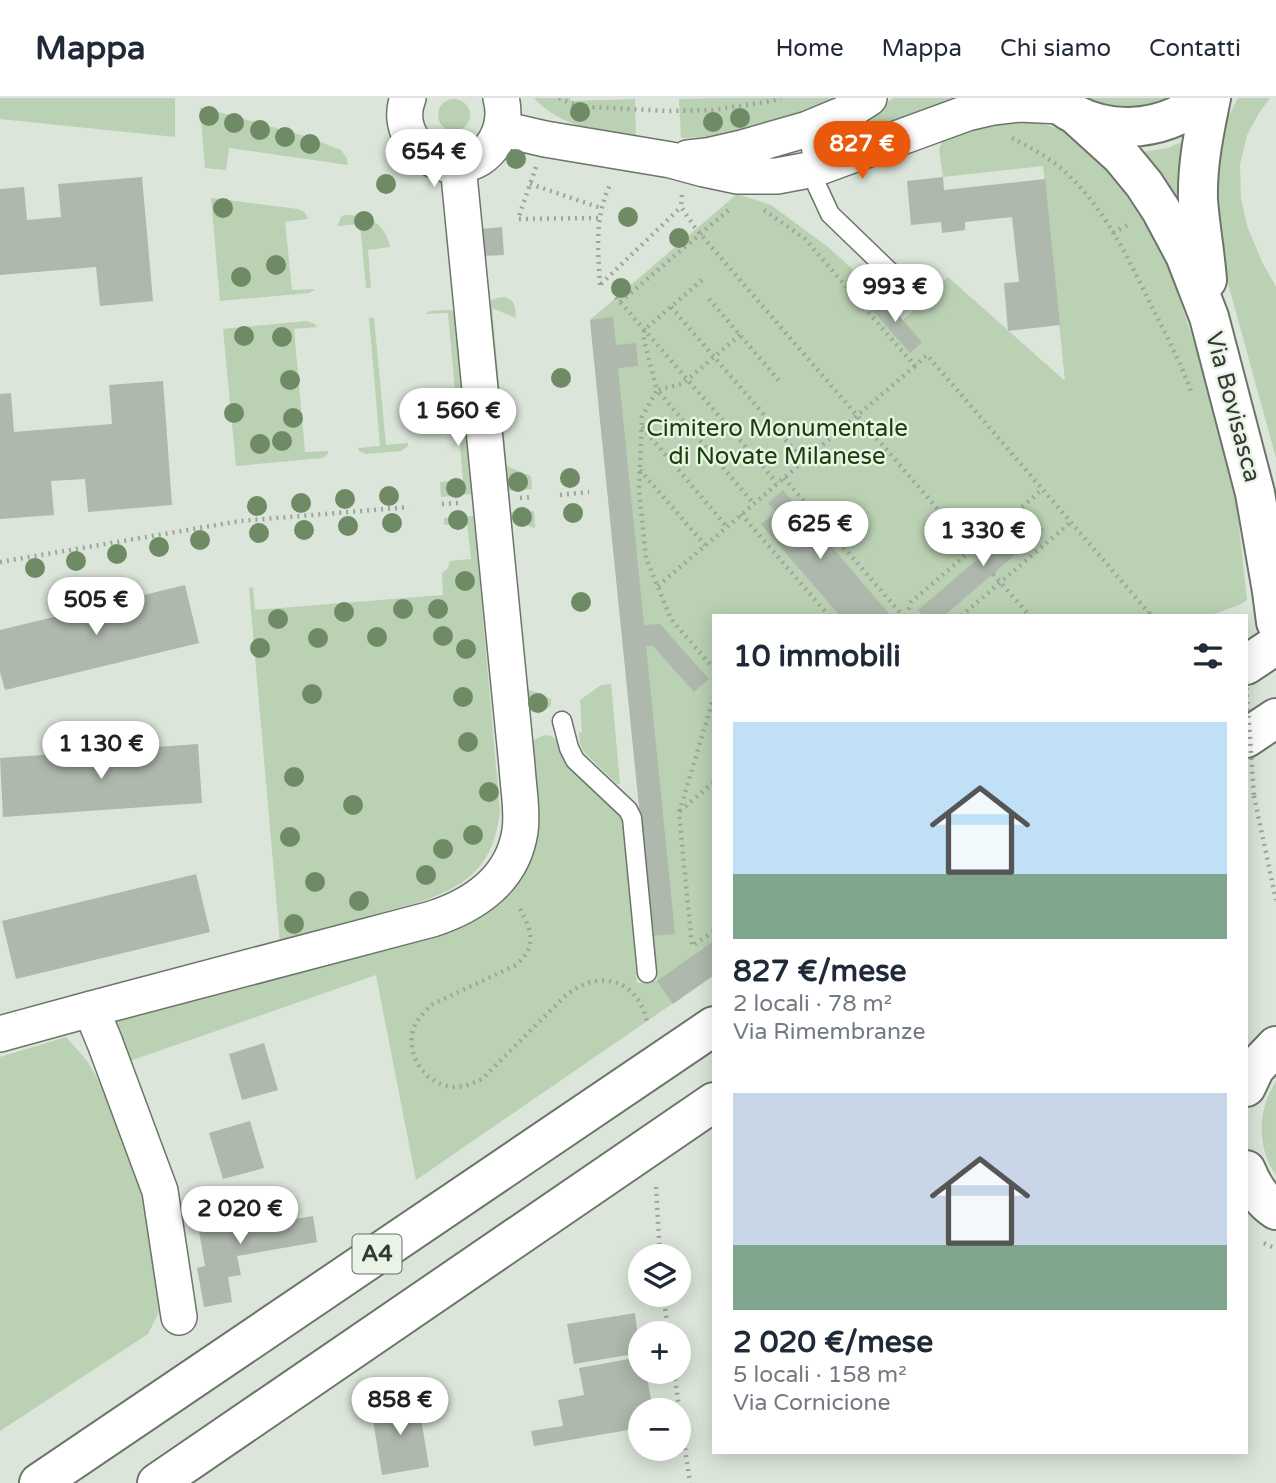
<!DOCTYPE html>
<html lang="it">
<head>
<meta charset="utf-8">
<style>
	:root { --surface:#fff; --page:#f2f2f3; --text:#1f2937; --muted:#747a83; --line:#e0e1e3; --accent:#ea580c }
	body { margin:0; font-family:"Varela Round",sans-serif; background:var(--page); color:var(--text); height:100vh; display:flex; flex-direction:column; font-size:26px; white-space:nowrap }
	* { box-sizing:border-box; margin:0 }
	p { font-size:23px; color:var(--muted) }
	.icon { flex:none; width:38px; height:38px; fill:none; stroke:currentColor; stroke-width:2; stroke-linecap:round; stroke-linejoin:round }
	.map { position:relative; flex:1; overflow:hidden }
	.drawer { position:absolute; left:712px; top:516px; width:536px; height:840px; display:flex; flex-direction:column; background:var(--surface); border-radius:0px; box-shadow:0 4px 18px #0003 }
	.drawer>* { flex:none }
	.controls { position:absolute; left:628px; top:1146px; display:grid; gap:14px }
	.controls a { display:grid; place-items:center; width:63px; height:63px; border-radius:50%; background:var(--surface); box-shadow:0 4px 18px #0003; font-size:35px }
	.price { position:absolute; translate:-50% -60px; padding:0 16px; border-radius:24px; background:#fff; color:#222; font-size:23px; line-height:46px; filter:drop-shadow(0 2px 4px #0008) }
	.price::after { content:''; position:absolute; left:50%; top:42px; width:21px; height:16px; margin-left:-10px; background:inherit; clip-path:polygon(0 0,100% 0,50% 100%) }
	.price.current { background:var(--accent); color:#fff }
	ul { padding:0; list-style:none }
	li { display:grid; align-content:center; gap:14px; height:371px; padding:0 21px }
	li span { display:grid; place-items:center; height:217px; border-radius:0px; color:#555 }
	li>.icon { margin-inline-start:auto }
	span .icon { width:126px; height:126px; fill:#fffc; stroke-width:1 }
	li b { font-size:30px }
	h2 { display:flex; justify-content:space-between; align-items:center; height:84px; padding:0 21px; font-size:30px }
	header { display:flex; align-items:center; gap:42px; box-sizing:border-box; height:98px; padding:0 35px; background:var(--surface); border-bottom:2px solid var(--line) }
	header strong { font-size:33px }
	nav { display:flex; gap:38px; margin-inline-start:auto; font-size:24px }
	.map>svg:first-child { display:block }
</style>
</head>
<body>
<header>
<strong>Mappa</strong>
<nav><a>Home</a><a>Mappa</a><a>Chi siamo</a><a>Contatti</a></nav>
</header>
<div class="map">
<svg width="1276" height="1385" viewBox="0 0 1276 1385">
	<rect width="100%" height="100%" fill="#dbe5d9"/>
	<path fill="#bad1b3" d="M0,0H175V39L0,21Z
		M534,0H570L571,3L635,1L636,39C599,33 560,29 534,0Z
		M724,0H852L805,21L717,39L681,40L679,1Z
		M894,0H961L835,46L832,43V37Z
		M1083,0H1175L1148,10H1109Z
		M1238,0H1270L1259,15L1247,37L1240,66L1241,100L1247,128L1262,164L1276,189V360L1229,189L1214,102L1219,37Z
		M438 17a16 16 0 1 1 32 0a16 16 0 1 1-32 0Z
		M200,9L308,39L328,47L341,52L347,61L348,67L229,50L226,72L205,70Z
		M1029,22L1060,31L1099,57L1122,80L1163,151L1209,290L1226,357L1237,410L1247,502L1241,506L1209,518H714V877L416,1082L376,877L127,964L114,921L475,821L531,648L533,643C559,625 559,653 568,667L623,720L637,885L657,883L590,222L737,96L771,107L828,149L880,196L903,222L948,179L1065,283L1043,68L943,79L939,51L943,42L977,24Z
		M1181,44L1178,93L1179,98L1162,103L1130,56L1168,50Z
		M211,100L298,111C304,113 306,115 308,121L285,124L292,192L314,191V192L309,195L220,203Z
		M345,117C369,117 385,125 390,149L368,152L371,190H366L360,126L337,128L341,119Z
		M505,199C516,203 515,209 516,220L492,210L507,368L531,378L532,391L504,393L487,208C491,200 497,200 505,199Z
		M446,212H451L457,215L472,396L441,399L440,384L463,382L448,215L425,216L430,213Z
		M369,220H374L386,347L408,345V348L401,353L366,356L359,353L358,350L380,348Z
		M307,223L315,226L317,229L294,231L305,354L328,353V356L323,360L236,368L223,231Z
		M534,413L535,430L511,421L527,591L551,601V607C546,614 536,614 528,611L506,415Z
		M474,418L500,713C494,764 473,784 426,802L280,844L249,490L253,489L255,512L443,497L442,475L448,470L450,463L471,461L467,425L444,427V420Z
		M611,586L620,686H617L584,654L580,646L579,635L582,634L580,602L601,587Z
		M66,939L88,964L131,1042L168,1196L148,1236L0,1333V959Z
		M1276,983V1077C1261,1057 1258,1027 1266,1004C1268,997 1272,990 1276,983Z"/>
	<path fill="#aeb8ac" d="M142,79L153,203L100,208L96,169L0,177V91L24,89L27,122L61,119L58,86Z
		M943,79L944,92L1045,81L1060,227L1008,233L1004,185L1019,184L1012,119L965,124V132L942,135L941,124L911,127L907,83Z
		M502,129L504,157L483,158L481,131Z
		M880,196L922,244L910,255L868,207Z
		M613,219L616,247L636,245L638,268L618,270L644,527L660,526L709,581L694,594L653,548H646L675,836L652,838L590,222Z
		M163,283L172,407L88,414L85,381L51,383L54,417L0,421V296L11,295L14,334L112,326L109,287Z
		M783,392L891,518H840L761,426L776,414L768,405Z
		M1030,416L1044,432L944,518H923L918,512Z
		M185,487L199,545L5,592L0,574V532Z
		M198,646L202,705L3,719L0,660Z
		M196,776L210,834L16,881L2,823Z
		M714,843V877L673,906L657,883Z
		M264,945L278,992L242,1002L229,956Z
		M250,1023L264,1070L223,1081L209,1035Z
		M227,1103L232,1127L277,1120L278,1124L313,1118L317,1144L237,1158L241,1177L228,1179L232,1204L204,1209L197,1170L205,1168L195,1109Z
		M635,1215L640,1255L574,1266L567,1226Z
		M640,1259V1274H646L653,1312H640V1330L534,1348L531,1333L563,1328L558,1302L584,1297L579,1270Z
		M418,1302L429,1369L382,1377L371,1310Z"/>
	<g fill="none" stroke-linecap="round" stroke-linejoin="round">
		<defs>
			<path id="service" d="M808,31L817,88L830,116L914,197
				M562,623L569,650L575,662L628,712L632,720L647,875"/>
			<path id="minor" d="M408,0C395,32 423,68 457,67C491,66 509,30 501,0
				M502,31L545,41L671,62L704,71L737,78H777L814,71L967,15L993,9L1020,6L1061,8
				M688,60L707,58L742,50L808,31L844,16L869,0
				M91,911L105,945L160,1093L179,1219
				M0,936L91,911L432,821C475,807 513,781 520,733C523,713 518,688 517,668L458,67"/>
			<path id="tertiary" d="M1052,0C1095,40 1162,37 1205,0
				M1077,18L1121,58L1144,86L1161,112L1185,157L1209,219L1255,395L1272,493L1276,524
				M1207,182C1205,155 1200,129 1198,102C1197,67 1204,34 1211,0
				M1246,989L1255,970L1276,948
				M1246,1072C1252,1087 1262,1103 1276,1112"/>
			<path id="motorway" d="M1246,567L1276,547
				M1246,640L1276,620
				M39,1385L714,928
				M157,1385L714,1004"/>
		</defs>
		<use href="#service" stroke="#6c756a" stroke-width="21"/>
		<use href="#minor" stroke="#6c756a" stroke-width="38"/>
		<use href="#tertiary" stroke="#6c756a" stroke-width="42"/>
		<use href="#motorway" stroke="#6c756a" stroke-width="42"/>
		<path stroke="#9ea69c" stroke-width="4.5" stroke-dasharray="2 5" stroke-linecap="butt" d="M559,0L570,5L589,9L669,13L713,12L772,3L781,0
			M1012,40C1028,48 1044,57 1058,68C1103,104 1130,164 1155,215C1168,240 1181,266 1191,293
			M536,69L518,121L599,120
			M530,86L601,110
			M682,97L681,109L696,131L980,460
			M764,112L805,141L915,268L927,257L1149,515L1145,518
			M1113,135L1130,126
			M702,182L644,232V243L657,292L642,319L639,393L646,460L671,521L714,571
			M601,186L681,109
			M600,187C598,150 594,119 611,85
			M616,199L777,385
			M709,201L781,285
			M620,204L731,110
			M671,209L804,363
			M740,237L682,286L657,292L754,406
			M642,329L727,429
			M640,372L705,447
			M784,380L903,518
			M560,397L589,394
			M520,400L532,399
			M442,406L459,405
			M741,416L829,518
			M0,464L240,423L409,409
			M993,476L1030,518
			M658,488L915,268
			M906,518L911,504L1043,391
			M961,518L1071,424
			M714,598L679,715L692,848L714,833
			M1254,698L1276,802
			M680,713L714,684
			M520,811C531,832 538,848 516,867L431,907C425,914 418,920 414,929C404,957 426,988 455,989C465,989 473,985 482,981L563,900C596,870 636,879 647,923
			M656,1089L660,1158
			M1264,1145L1276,1151
			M663,1197L669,1236
			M674,1274L690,1385"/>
		<use href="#service" stroke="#fff" stroke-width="18"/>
		<use href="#minor" stroke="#fff" stroke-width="35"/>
		<use href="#tertiary" stroke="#fff" stroke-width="38"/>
		<use href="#motorway" stroke="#fff" stroke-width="38"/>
		<path stroke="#9ea69c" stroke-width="4.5" stroke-dasharray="2 5" stroke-linecap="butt" d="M1246,583L1254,698"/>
	</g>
	<g fill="#6f8b66">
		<circle cx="580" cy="14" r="10"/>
		<circle cx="209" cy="18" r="10"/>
		<circle cx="740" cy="20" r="10"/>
		<circle cx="713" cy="24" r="10"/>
		<circle cx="234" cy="25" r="10"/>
		<circle cx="260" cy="32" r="10"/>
		<circle cx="285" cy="39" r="10"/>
		<circle cx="310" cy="46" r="10"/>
		<circle cx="516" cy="61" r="10"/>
		<circle cx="386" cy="86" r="10"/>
		<circle cx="223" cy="110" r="10"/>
		<circle cx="628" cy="119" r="10"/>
		<circle cx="364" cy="123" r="10"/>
		<circle cx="679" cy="140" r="10"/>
		<circle cx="276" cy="167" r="10"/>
		<circle cx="241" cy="179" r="10"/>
		<circle cx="621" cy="190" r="10"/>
		<circle cx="244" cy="238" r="10"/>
		<circle cx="282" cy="239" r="10"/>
		<circle cx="561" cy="280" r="10"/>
		<circle cx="290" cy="282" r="10"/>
		<circle cx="234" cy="315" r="10"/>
		<circle cx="293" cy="320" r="10"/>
		<circle cx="282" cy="343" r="10"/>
		<circle cx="260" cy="346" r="10"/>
		<circle cx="570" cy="380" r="10"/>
		<circle cx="518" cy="384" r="10"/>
		<circle cx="456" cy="390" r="10"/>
		<circle cx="389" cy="398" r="10"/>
		<circle cx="345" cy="401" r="10"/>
		<circle cx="301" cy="405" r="10"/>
		<circle cx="257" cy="408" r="10"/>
		<circle cx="573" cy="415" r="10"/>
		<circle cx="522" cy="419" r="10"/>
		<circle cx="458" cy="422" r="10"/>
		<circle cx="392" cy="425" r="10"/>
		<circle cx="348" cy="428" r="10"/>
		<circle cx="304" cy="432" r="10"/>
		<circle cx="259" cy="435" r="10"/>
		<circle cx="200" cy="442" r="10"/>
		<circle cx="159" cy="449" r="10"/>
		<circle cx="117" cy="456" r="10"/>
		<circle cx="76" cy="463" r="10"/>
		<circle cx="35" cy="470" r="10"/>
		<circle cx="465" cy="483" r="10"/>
		<circle cx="581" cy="504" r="10"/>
		<circle cx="403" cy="511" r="10"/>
		<circle cx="438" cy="511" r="10"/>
		<circle cx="344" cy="514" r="10"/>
		<circle cx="278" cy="521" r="10"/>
		<circle cx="443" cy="538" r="10"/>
		<circle cx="377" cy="539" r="10"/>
		<circle cx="318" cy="540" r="10"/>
		<circle cx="260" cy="550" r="10"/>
		<circle cx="466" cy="551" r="10"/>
		<circle cx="312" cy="596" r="10"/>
		<circle cx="463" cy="599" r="10"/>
		<circle cx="538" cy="605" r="10"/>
		<circle cx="468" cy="644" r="10"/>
		<circle cx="294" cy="679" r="10"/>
		<circle cx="489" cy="694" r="10"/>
		<circle cx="353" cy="707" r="10"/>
		<circle cx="473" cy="737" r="10"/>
		<circle cx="290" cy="739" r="10"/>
		<circle cx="443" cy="751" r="10"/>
		<circle cx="426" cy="777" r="10"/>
		<circle cx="315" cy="784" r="10"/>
		<circle cx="359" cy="803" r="10"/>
		<circle cx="294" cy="826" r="10"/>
	</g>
	<g text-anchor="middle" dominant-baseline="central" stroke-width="5" stroke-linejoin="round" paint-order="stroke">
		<rect fill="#e9f3e6" stroke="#6b7169" stroke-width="2" x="352.5" y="1136.5" width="49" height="39" rx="5"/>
		<g font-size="23" font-weight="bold" fill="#353934">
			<text x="377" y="1156">A4</text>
		</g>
		<g font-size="24" fill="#353934" stroke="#e9f3e6">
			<text transform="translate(1233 309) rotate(75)">Via Bovisasca</text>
		</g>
		<g font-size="24" fill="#164107" stroke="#e9f3e6">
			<text x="777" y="330">Cimitero Monumentale<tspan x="777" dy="28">di Novate Milanese</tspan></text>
		</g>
	</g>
</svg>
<div class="controls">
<a><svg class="icon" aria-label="layers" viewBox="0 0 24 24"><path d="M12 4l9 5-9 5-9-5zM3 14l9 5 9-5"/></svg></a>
<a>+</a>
<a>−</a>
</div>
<b class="price current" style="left:862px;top:83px">827 €</b>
<b class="price" style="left:434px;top:91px">654 €</b>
<b class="price" style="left:895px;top:226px">993 €</b>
<b class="price" style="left:458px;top:350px">1 560 €</b>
<b class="price" style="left:820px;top:463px">625 €</b>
<b class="price" style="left:983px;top:470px">1 330 €</b>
<b class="price" style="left:96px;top:539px">505 €</b>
<b class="price" style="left:101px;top:683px">1 130 €</b>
<b class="price" style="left:240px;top:1148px">2 020 €</b>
<b class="price" style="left:400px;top:1339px">858 €</b>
<section class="drawer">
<h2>10 immobili<svg class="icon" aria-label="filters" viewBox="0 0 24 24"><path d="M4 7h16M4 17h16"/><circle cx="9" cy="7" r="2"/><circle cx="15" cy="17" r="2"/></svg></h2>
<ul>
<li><span style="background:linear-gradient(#bfe0f5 70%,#7fa58c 0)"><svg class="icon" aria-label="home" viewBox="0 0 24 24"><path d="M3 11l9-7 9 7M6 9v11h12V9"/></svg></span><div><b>827 €/mese</b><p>2 locali · 78 m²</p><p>Via Rimembranze</p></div></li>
<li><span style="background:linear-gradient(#c9d6e8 70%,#7fa58c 0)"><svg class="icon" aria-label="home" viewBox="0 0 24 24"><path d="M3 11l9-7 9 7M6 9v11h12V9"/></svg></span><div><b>2 020 €/mese</b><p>5 locali · 158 m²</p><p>Via Cornicione</p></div></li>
</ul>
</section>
</div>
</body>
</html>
